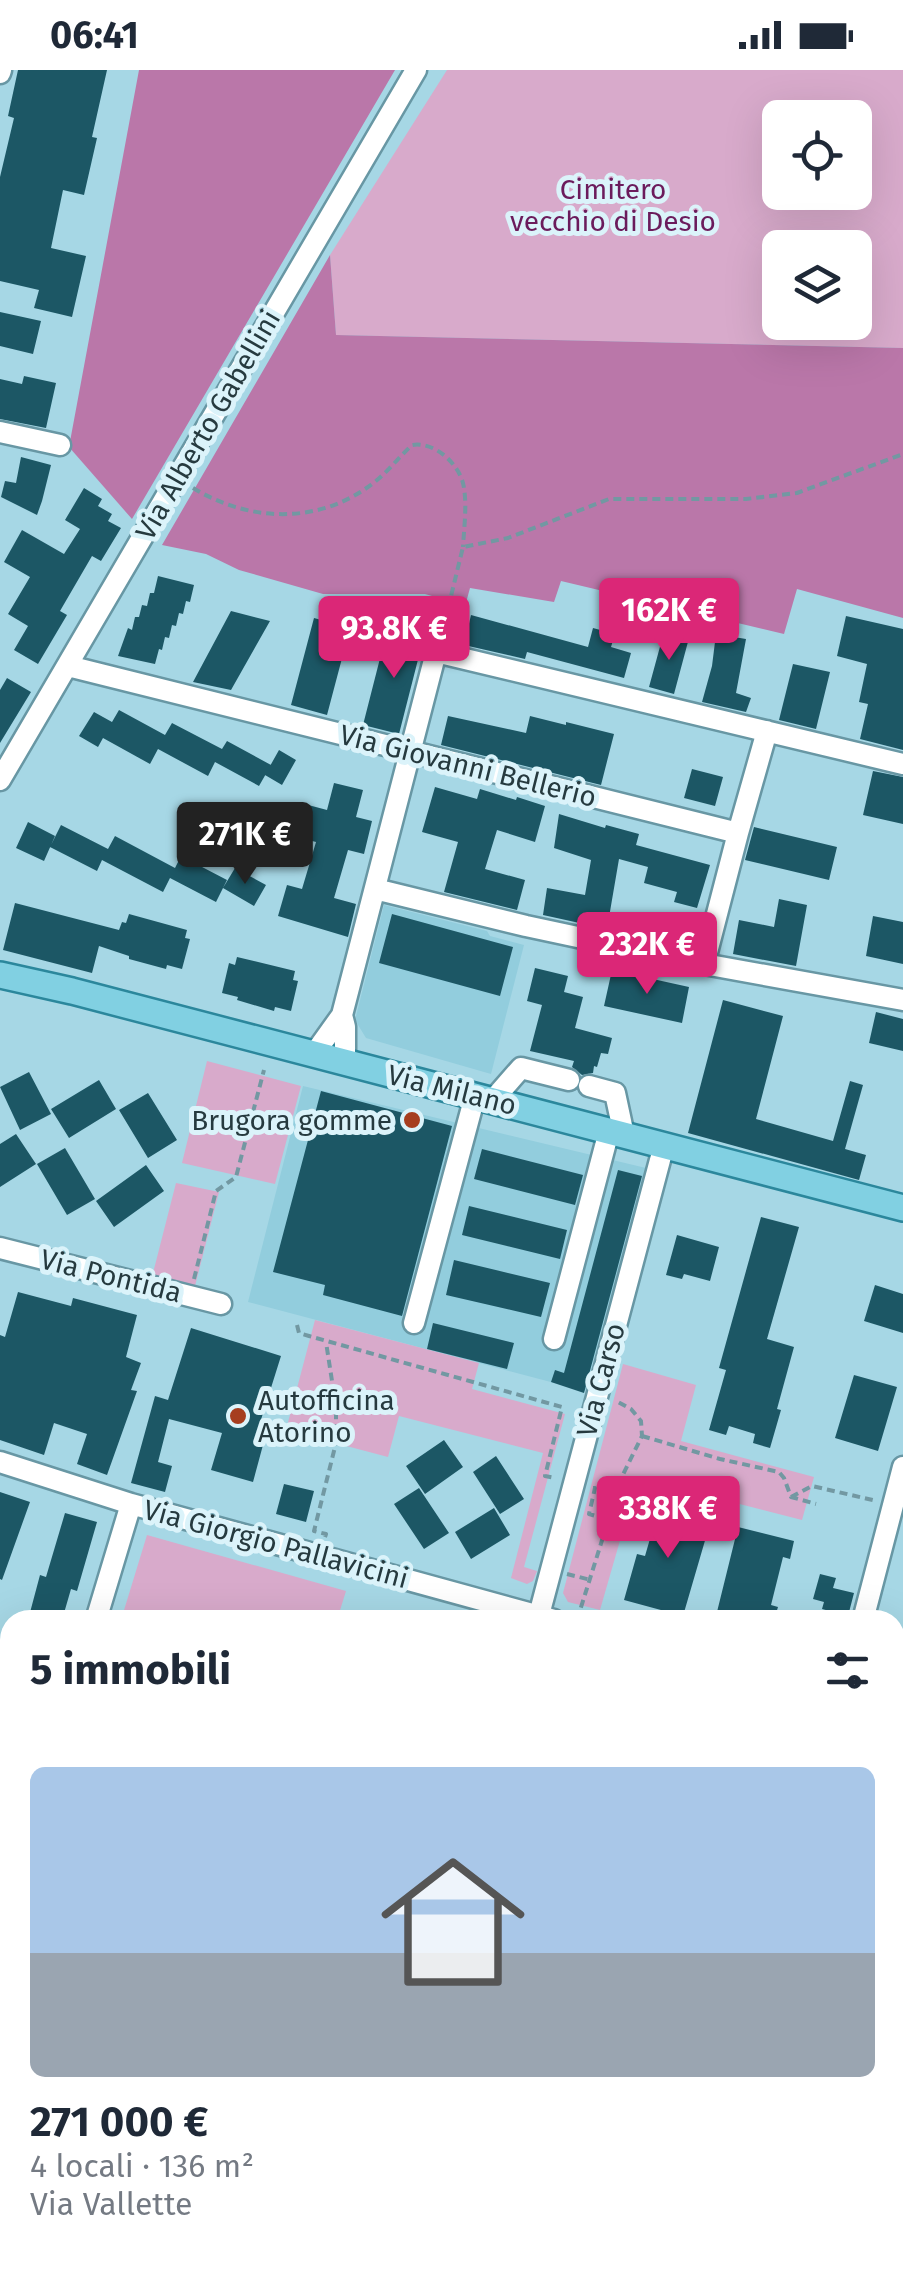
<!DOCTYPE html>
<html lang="it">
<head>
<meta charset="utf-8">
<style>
	:root { --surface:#fff; --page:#f2f2f3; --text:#1f2937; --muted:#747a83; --line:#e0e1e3; --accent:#db2777 }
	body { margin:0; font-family:"Fira Sans",sans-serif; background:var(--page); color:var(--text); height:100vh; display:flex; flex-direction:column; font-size:38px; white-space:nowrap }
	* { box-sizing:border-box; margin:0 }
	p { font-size:32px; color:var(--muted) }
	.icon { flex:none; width:55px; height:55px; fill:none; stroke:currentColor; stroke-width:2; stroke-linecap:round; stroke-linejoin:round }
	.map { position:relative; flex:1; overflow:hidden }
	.side { position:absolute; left:0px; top:1540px; width:905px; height:672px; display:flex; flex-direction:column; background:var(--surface); border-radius:30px 30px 0 0; box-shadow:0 10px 40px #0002 }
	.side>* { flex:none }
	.buttons { position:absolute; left:762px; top:30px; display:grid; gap:20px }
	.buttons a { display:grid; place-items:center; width:110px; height:110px; border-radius:15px; background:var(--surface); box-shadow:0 10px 40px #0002; font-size:50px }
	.price { position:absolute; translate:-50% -85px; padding:0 22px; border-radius:10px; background:var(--accent); color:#fff; font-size:32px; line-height:65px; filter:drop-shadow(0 2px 5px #0008) }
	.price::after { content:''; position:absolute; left:50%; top:60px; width:30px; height:22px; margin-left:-15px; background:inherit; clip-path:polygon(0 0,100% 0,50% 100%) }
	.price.on { background:#222; color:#fff }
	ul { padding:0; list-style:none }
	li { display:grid; align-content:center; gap:20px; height:530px; padding:0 30px }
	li+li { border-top:2px solid var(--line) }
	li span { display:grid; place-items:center; height:310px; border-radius:15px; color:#555 }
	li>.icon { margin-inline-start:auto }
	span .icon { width:180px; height:180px; fill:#fffc; stroke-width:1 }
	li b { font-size:42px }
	h2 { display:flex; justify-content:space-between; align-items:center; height:120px; padding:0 30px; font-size:42px }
	.status { display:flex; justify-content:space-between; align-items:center; height:70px; padding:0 50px; background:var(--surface); direction:ltr }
	.status svg { height:28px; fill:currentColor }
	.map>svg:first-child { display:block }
</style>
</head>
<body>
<div class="status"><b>06:41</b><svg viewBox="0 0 49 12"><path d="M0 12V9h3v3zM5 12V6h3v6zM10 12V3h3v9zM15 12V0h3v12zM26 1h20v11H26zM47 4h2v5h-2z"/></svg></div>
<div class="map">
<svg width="903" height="2211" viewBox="0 0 903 2211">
	<rect width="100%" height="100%" fill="#a6d7e5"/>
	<path fill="#92cddd" d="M384,835L487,861L490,866L524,875L491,1004L366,968L355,950Z
		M303,1016L646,1098L585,1321L248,1232Z"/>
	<path fill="#d8aacb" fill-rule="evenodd" d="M447,0H903V278L336,265L330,185ZM780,48H855V122H780ZM780,178H855V252H780Z
		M207,991L301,1016L275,1114L182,1093Z
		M176,1113L219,1122L195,1216L152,1207Z
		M315,1250L479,1293L472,1319L565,1344L524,1497L537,1501L533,1511L527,1514L511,1508L543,1383L399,1346L388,1387L286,1360Z
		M623,1294L696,1315L681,1371L814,1407L802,1450L638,1408L600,1540L568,1532L563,1523Z
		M147,1465L346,1521L337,1550H121Z
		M895,1858L903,1860V2081L895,2079Z
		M10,1871V2202L47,2203L45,2211L0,2209V1897Z"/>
	<path fill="#ba77a9" d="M139,0H395L132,449L69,377Z
		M330,185L336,265L903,278V548L797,519L784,564L561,511L554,532L470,518L455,573L430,566L439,528L425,524H323L239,500L206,484L162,475Z"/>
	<path fill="#1c5765" d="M18,0H107L92,67L97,68L84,125L63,120L51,178L86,186L72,247L34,238L39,220L0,211V107L14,48L8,46Z
		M0,242L41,251L33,284L0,276Z
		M24,306L56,313L46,358L0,349V309L22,314Z
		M21,387L51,395L42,431L37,445L1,427L5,411L16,413Z
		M84,418L102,429L98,436L112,444L108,451L121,458L101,491L92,486L60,541L67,545L38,594L14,580L28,556L8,544L30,507L4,492L22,460L64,484L80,459L65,450Z
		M158,506L194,515L190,532L186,531L183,544L179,543L176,556L172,555L169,568L165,567L162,580L159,579L155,594L118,586L128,558L132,560L135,547H139L142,535L147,536L150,523H154Z
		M231,541L270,551L231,620L193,612Z
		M471,545L588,577L593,558L615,564L611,577L631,583L624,608L527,582L525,589L464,575Z
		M846,546L903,559V680L860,669L868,634L859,632L867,594L837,586Z
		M314,548L350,558L327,645L291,635Z
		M388,557L424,566L399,664L363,655Z
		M664,562L689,568L674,624L649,617Z
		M716,564L746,569L736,623L751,628L746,642L702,632L712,596Z
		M793,594L830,602L816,659L779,650Z
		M7,608L31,622L0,673V620Z
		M119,640L165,665L172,653L222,679L227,671L271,695L259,716L215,692L208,706L158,679L150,694L103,668L98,677L79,666L94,642L112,652Z
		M448,646L526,663L530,646L566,655V652L614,664L601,715L441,675Z
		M279,680L296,690L282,715L265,705Z
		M692,699L723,707L715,736L684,728Z
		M873,701L903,707V754L863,745Z
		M334,713L363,720L356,747L372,751L364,784L348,780L334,828L356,834L348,867L278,846L287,815L302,819L316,772L301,768L304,758L292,753L297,732L327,740Z
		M435,717L477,729L480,719L516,730L517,727L545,736L535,772L497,760L485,799L525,810L517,840L444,822L458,772L422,762Z
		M559,744L605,758L606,755L639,764L636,775L710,795L697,838L674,832L677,822L644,813L648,797L619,789L607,859L543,845L547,818L585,825L591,790L554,778Z
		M28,752L55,766L44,791L16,778Z
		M61,755L108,779L115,766L175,798L181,786L227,810L216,832L170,808L163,822L102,790L97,801L50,777Z
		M754,757L837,777L829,810L745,790Z
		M235,798L266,815L254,836L223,818Z
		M779,829L807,835L796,896L733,884L739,850L774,857Z
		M15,833L119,860L122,852L126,853L129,844L187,860L185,868L190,869L182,899L167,895L166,899L129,889V886L99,876L92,903L3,880Z
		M392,844L513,877L500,926L379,893Z
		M873,846L903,852V894L866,886Z
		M237,887L295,901L293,910L298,911L291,941L275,937L274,941L237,930L238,927L222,923L229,893L235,895Z
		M535,898L568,906L564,922L583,927L575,958L612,968L608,984L601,983L597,997L594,996L593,1003L582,1005L572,997L574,991L530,981L542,935L527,931Z
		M612,900L689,917L682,953L604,936Z
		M723,930L783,946L756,1049L833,1071L850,1011L863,1015L845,1079L866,1085L859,1110L688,1063Z
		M876,942L903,949V981L869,973Z
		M29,1002L51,1044L20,1060L0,1017Z
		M99,1010L116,1039L69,1068L51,1039Z
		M321,1021L452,1056L402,1246L323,1225L325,1215L273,1202Z
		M148,1023L177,1070L148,1088L119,1040Z
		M16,1064L36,1094L0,1117V1074Z
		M65,1078L95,1129L67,1145L37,1094Z
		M482,1079L583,1105L575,1135L474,1109Z
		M146,1095L164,1121L114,1157L96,1131Z
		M618,1100L642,1106L584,1323L551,1312L555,1300L564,1303Z
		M469,1136L567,1160L560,1189L462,1165Z
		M761,1147L799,1157L767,1269L794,1277L777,1339L781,1340L770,1378L753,1373L755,1364L729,1356L726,1365L709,1360L726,1300L719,1298Z
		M677,1165L719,1177L710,1211L684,1204L682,1209L666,1205Z
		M454,1190L550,1213L541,1247L446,1225Z
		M875,1215L903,1224V1263L864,1251Z
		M18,1222L71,1236L73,1228L137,1245L126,1287L141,1293L131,1320L137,1321L107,1405L77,1394L87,1364L54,1353L44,1385L0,1370V1265L5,1267Z
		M433,1253L514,1273L507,1299L427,1279Z
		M191,1258L281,1286L254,1372L263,1375L253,1412L211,1400L222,1363L169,1349L158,1392L172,1396L165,1422L131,1413L155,1326L168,1330Z
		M854,1305L897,1317L878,1381L835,1368Z
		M444,1370L463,1397L425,1424L406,1396Z
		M496,1386L524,1429L500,1444L473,1402Z
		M284,1414L314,1421L306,1452L276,1444Z
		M419,1418L449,1463L424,1479L394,1434Z
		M0,1422L30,1432L2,1510L0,1509Z
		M652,1434L711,1450L683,1546L624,1530L637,1484L645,1486L654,1455L646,1453Z
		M494,1438L510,1465L471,1489L455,1462Z
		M65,1443L97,1452L77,1521L71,1519L62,1550H28L40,1505L46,1507Z
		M738,1457L794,1471L790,1489L783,1487L771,1535L778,1537L774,1550H715Z
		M820,1504L836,1508L833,1518L854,1523L848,1546L822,1539L824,1532L813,1529Z"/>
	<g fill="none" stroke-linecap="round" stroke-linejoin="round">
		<defs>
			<path id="minor" d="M0,3L1,0
				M0,362L60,375
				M68,596L738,763L704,894
				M0,710L416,0
				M738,763L767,661
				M375,819L526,856L704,894L903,930
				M342,945L345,957V992
				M314,984L342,945L436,582L903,694
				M589,1016L615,1023L624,1065
				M492,1031L521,998L569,1010
				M0,1178L221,1234
				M414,1253L475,1026
				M554,1269L609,1061
				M0,1392L131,1434L554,1550
				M539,1545L664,1075
				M96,1550L131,1434
				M863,1550L903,1397
				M895,1633L903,1635
				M0,1739L10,1742
				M0,1843L10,1816
				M126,2211L129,2202
				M337,2211L340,2202
				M398,2211L400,2202"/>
			<path id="major" d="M0,905L72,921L903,1138"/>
		</defs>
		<use href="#minor" stroke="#6897a4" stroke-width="25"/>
		<use href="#major" stroke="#2b879c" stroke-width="30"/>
		<path stroke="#7298a2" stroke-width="4" stroke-dasharray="8 5" stroke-linecap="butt" d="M193,418C249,452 318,455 372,414C387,403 398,388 412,375C435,371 461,395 464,418C467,437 464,458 463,477
			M442,563L463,477L508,468L609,429H746L797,423L903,384
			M194,1209L216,1121L236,1107L264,1000
			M297,1255L299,1263L309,1266L562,1337L545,1406L555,1408
			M642,1366L720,1389L779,1402L784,1408L791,1427L816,1434
			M593,1418H595L589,1444L620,1453
			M791,1427L812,1416L877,1431
			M325,1467L326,1464L314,1461L336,1373V1337L326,1272
			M567,1504L591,1510
			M577,1550L604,1464L602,1447L642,1366L641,1351L631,1339L616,1331
			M0,2119L10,2122"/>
		<use href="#minor" stroke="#fff" stroke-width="20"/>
		<use href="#major" stroke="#81d0e2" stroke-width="25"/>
	</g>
	<g fill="#a63e1f" stroke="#dbf3fa" stroke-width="4">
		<circle cx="412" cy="1050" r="10"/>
		<circle cx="238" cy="1346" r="10"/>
	</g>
	<g text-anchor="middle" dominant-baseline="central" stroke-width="10" stroke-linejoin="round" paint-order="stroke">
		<g font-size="28" fill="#6b1b5c" stroke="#dbf3fa">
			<text x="613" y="119">Cimitero<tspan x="613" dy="32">vecchio di Desio</tspan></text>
		</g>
		<g font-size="28" fill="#263a3f" stroke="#dbf3fa">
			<text transform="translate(208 355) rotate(-60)">Via Alberto Gabellini</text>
			<text transform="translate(468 696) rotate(14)">Via Giovanni Bellerio</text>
			<text transform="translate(452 1020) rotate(14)">Via Milano</text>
			<text transform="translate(111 1206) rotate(14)">Via Pontida</text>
			<text transform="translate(601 1310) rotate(-75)">Via Carso</text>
			<text transform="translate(276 1474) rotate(15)">Via Giorgio Pallavicini</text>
		</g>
		<g font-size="28" fill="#263a3f" stroke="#dbf3fa" text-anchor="end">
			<text x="392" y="1050">Brugora gomme</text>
			<text x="258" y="1330" text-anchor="start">Autofficina<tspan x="258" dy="32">Atorino</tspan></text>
		</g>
	</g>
</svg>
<div class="buttons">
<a><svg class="icon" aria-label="locate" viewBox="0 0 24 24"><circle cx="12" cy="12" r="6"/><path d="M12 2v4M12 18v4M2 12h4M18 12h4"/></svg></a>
<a><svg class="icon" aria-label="layers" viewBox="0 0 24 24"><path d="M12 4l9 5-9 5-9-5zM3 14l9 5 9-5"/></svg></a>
</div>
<b class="price" style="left:669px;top:593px">162K €</b>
<b class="price" style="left:394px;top:611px">93.8K €</b>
<b class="price on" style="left:245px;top:817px">271K €</b>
<b class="price" style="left:647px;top:927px">232K €</b>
<b class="price" style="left:668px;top:1491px">338K €</b>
<section class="side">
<h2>5 immobili<svg class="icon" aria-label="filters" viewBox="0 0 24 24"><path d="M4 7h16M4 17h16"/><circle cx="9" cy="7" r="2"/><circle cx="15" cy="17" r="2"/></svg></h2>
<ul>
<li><span style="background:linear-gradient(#a9c7e8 60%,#9aa5b1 0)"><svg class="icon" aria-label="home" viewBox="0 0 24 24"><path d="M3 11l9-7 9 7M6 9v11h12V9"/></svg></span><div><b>271 000 €</b><p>4 locali · 136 m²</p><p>Via Vallette</p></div></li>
</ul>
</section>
</div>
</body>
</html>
